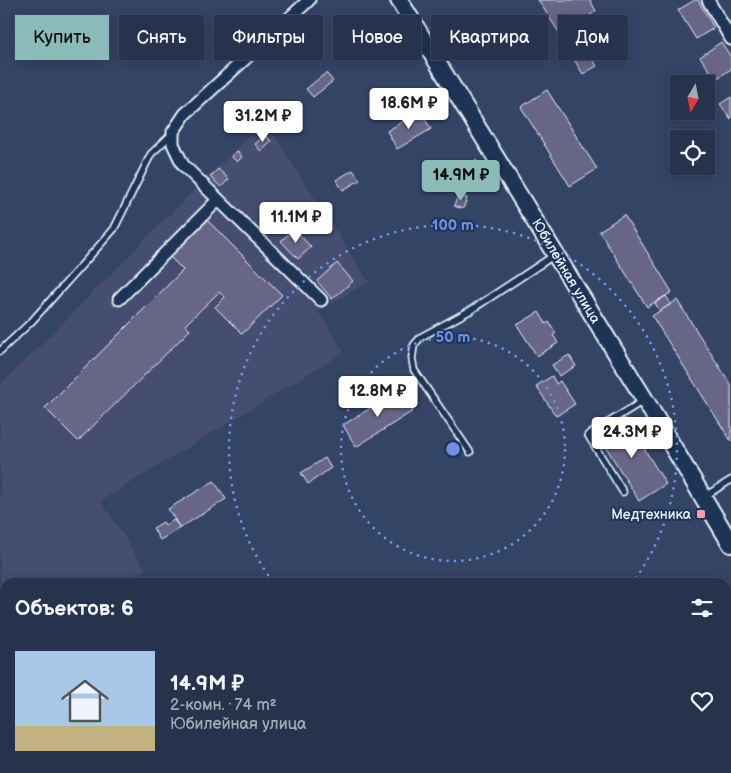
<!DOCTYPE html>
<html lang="ru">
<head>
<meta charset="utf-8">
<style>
	:root { --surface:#27334c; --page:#333f56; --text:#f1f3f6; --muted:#a4aab5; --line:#434e64; --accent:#8bbbb9 }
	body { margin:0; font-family:"Balsamiq Sans",sans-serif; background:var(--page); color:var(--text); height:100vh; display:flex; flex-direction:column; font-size:19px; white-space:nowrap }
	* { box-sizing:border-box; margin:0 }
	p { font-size:16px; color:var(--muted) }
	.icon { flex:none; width:28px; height:28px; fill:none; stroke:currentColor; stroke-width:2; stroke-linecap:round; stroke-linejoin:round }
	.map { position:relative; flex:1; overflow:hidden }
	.side { position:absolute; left:0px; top:578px; width:731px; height:196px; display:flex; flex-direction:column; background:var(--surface); border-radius:15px 15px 0 0; box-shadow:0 2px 12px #0003,0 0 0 1px var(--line) }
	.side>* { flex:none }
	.top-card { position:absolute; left:15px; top:15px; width:701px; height:45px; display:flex; gap:10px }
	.needle { width:32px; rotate:190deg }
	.tools { position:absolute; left:670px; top:75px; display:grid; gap:10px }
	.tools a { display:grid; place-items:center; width:45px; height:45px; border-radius:0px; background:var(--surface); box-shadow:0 2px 12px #0003,0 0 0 1px var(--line); font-size:25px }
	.price { position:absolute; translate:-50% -42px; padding:0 11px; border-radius:5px; background:#fff; color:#222; font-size:16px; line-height:32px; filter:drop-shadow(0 1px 2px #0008) }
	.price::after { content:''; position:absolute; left:50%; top:30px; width:15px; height:11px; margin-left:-8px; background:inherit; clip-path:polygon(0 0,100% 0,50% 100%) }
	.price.active { background:var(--accent); color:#111 }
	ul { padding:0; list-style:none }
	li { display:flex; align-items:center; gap:15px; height:125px; padding:0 15px }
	li span { display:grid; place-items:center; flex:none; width:140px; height:100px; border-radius:0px; color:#555 }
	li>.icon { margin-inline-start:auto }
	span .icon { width:60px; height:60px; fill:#fffc; stroke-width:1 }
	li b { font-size:21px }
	h2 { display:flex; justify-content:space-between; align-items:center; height:60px; padding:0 15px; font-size:21px }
	.chip { padding:0 18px; border-radius:0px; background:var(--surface); box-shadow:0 2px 12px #0003,0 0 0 1px var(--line); font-size:18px; line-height:45px }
	.chip.active { background:var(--accent); color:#111 }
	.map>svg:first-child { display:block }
</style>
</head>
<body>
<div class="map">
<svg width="731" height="773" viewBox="0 0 731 773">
	<rect width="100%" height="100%" fill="#344465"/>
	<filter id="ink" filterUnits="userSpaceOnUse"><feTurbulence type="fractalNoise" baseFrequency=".02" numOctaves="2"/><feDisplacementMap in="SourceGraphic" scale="10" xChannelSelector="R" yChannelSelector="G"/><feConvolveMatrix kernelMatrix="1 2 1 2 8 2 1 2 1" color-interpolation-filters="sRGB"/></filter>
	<g filter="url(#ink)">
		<path fill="#444e6f" d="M265,121L369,282L318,311L344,352L101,501L145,569L123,582H5V655L0,658V386L201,183Z"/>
		<path fill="#557573" stroke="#9eb3b6" d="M610,769H706L708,773H602Z"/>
		<path fill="#686686" stroke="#e8f1f8" d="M538,0H590L596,11L590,15L594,21L588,25L592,31L568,46Z
			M695,0H698L714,28L696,39L678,10Z
			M381,21L391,31L378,44L368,35Z
			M606,24L617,43L606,50L595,31Z
			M721,42L731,57V69L716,79L700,57Z
			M586,50L597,66L583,74L573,58Z
			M326,73L333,81L313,97L306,89Z
			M547,90L597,169L570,186L521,107Z
			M731,97V119L720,104Z
			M420,111L431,129L397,149L387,131Z
			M265,135L271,141L261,151L255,144Z
			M237,151L242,157L237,162L231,156Z
			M476,160L486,177L463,190L453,173Z
			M218,169L229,179L221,187L210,177Z
			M353,170L360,180L343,190L336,180Z
			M458,195L467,198L463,209L454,206Z
			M624,215L672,292L647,307L599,231Z
			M206,219L282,295L242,334L215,307L225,297L219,292L185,325L190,330L78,441L45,408L183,270L169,256Z
			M294,229L311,247L298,259L281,241Z
			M337,263L353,281L332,299L317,281Z
			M666,296L671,304L660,311L655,303Z
			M677,300L731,385V441L652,316Z
			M539,312L546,324L549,322L556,333L553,335L558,343L537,356L517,325Z
			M569,355L576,366L559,376L552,365Z
			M552,376L556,384L560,381L575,404L556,416L536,386Z
			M400,390L413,411L356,447L343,425Z
			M625,418L666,484L639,501L598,434Z
			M325,458L331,468L308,484L301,473Z
			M214,481L226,499L180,528L168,509Z
			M174,520L180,528L160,540L153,528L163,522L165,525Z"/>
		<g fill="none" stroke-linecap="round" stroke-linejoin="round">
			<defs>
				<path id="lane" d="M0,351L32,321L114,229L151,154L172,134
					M470,452L414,370L412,358L414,345L421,337L471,310L553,256
					M623,492L588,435L643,401
					M705,496L731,480
					M726,595L731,594"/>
				<path id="street" d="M309,0L185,114L173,132V144L183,165L321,300
					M708,0L731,39
					M119,299L218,200
					M714,773L721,769"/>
				<path id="secondary" d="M399,0L645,400L731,544"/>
			</defs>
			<use href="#lane" stroke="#e8f1f8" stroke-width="9"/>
			<use href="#street" stroke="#e8f1f8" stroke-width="15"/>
			<use href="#secondary" stroke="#e8f1f8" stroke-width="20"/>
			<path stroke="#e8f1f8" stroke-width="2.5" stroke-dasharray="4 4" stroke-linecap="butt" d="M0,723L5,725
				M217,769L234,773
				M398,773L409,769"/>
			<use href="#lane" stroke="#1d3557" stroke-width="5.5"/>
			<use href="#street" stroke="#1d3557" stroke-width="11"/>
			<use href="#secondary" stroke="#1d3557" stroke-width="16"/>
		</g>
	</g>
	<g fill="none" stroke="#6e8fe5" stroke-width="2.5" stroke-dasharray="2.5 5">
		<circle cx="453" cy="449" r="112"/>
		<path d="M273 582A224 224 0 1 1 633 582"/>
	</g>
	<rect fill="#ff9aa2" stroke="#1d3557" stroke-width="2" x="696" y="509" width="10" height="10" rx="2.5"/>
	<g text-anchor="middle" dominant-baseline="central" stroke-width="4" stroke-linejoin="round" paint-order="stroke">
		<g font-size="14" fill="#e8f1f8" stroke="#1d3557">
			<text transform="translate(566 271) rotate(59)">Юбилейная улица</text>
		</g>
		<g font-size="14" fill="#e8f1f8" stroke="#1d3557" text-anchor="end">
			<text x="691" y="514">Медтехника</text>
		</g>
	</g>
	<circle cx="453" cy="449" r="8" fill="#6e8fe5" stroke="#1d3557" stroke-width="2.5"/>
	<g font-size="15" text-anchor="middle" font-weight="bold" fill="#6e8fe5" stroke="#1d3557" stroke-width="4" stroke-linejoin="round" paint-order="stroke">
		<text x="453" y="230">100 m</text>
		<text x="453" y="342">50 m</text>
	</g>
</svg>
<div class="tools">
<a><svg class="needle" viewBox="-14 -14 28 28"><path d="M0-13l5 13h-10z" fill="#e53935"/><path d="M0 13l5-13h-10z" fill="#a4aab5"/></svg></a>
<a><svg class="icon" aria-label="locate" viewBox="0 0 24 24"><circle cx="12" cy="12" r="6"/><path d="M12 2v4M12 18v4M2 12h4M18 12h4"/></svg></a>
</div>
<b class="price" style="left:409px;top:130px">18.6M ₽</b>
<b class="price" style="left:263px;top:143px">31.2M ₽</b>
<b class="price active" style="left:461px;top:202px">14.9M ₽</b>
<b class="price" style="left:296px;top:244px">11.1M ₽</b>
<b class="price" style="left:378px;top:418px">12.8M ₽</b>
<b class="price" style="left:632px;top:459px">24.3M ₽</b>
<div class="top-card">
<a class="chip active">Купить</a>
<a class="chip">Снять</a>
<a class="chip">Фильтры</a>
<a class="chip">Новое</a>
<a class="chip">Квартира</a>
<a class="chip">Дом</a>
</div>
<section class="side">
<h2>Объектов: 6<svg class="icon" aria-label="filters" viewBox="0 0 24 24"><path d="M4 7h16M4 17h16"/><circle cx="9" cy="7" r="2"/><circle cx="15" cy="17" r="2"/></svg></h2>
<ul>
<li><span style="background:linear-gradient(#a9c7e8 75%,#c2b280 0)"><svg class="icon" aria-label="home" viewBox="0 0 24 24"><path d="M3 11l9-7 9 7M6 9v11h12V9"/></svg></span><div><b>14.9M ₽</b><p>2-комн. · 74 m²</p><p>Юбилейная улица</p></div><svg class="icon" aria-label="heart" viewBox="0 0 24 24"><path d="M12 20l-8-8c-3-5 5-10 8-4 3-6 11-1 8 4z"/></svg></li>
</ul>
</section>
</div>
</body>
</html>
